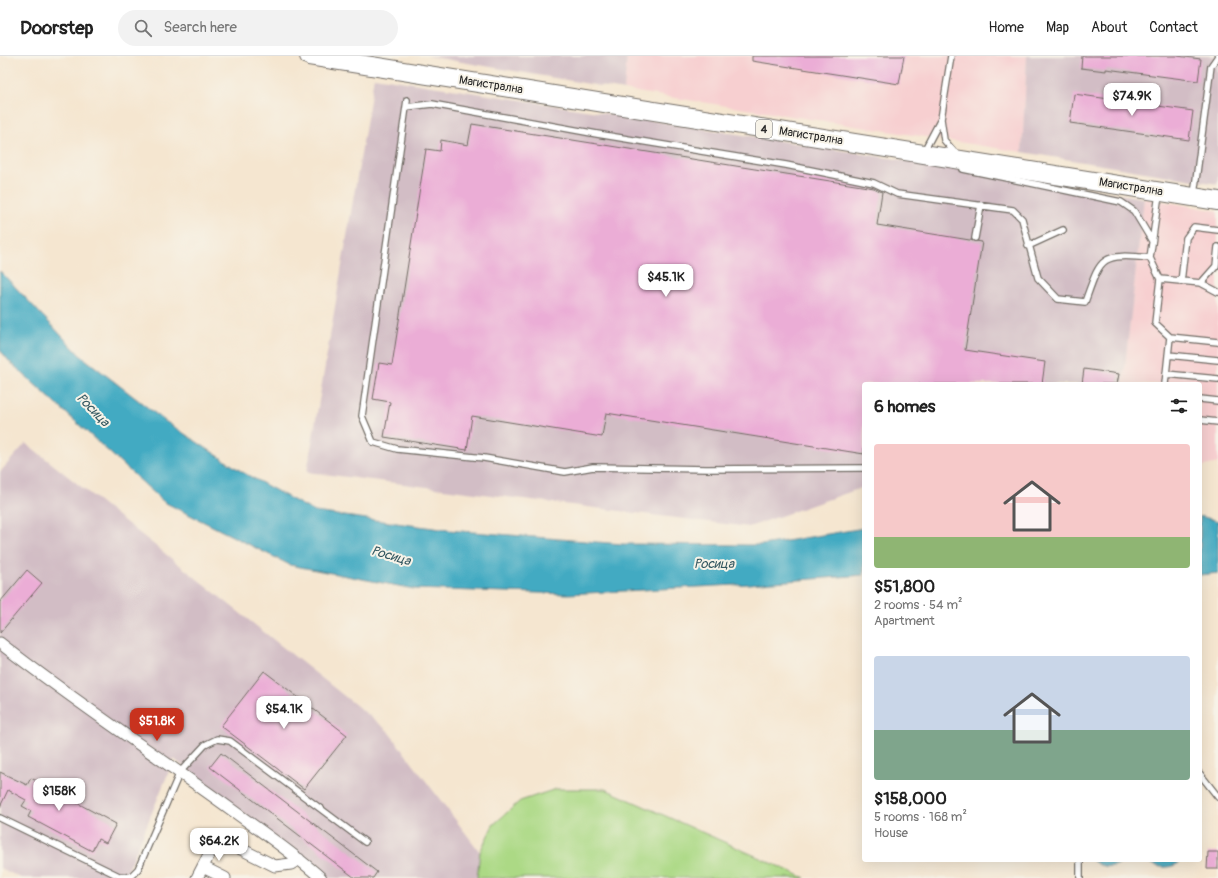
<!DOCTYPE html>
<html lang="en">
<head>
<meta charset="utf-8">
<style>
	:root { --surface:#fff; --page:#f2f2f2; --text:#222; --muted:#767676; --line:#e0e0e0; --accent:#c8321e }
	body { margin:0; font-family:Pangolin,sans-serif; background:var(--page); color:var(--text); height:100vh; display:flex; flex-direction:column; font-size:15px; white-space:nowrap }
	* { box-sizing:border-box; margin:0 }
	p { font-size:13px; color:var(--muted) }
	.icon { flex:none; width:22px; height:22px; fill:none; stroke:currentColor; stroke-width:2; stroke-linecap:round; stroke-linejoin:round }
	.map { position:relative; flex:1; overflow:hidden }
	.sheet { position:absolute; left:862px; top:326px; width:340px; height:480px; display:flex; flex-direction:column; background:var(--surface); border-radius:4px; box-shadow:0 4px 16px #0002 }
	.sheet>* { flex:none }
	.price { position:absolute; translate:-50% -34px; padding:0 9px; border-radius:8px; background:#fff; color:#222; font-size:13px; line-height:26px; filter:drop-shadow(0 1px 2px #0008) }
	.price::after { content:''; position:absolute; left:50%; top:24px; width:12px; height:9px; margin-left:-6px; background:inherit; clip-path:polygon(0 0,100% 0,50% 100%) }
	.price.current { background:var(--accent); color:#fff }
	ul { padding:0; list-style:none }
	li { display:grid; align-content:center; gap:8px; height:212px; padding:0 12px }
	li span { display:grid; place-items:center; height:124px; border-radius:4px; color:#555 }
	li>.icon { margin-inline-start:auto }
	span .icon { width:72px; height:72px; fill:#fffc; stroke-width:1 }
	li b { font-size:17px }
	h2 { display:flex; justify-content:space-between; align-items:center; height:48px; padding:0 12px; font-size:17px }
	header { display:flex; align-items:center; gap:24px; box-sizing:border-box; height:56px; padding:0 20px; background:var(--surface); border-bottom:1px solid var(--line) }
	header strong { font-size:19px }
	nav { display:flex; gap:22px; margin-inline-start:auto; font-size:14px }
	.search { width:280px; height:36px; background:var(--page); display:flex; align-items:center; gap:10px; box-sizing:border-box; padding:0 14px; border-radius:22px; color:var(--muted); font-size:15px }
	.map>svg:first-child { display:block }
</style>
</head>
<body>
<header>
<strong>Doorstep</strong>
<div class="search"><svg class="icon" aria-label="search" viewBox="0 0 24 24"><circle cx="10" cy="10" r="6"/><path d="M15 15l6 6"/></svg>Search here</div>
<nav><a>Home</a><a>Map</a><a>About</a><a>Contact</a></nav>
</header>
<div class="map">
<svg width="1218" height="822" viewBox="0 0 1218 822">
	<rect width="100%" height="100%" fill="#f7f3e8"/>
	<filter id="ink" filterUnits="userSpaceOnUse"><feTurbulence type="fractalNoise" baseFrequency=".025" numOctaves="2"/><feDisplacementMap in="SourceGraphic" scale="8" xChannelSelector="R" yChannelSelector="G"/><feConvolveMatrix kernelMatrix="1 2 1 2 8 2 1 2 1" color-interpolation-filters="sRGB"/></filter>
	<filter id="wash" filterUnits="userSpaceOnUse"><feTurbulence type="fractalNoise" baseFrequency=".012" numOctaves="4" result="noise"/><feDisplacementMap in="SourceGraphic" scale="16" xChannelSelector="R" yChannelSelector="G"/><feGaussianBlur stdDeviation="0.9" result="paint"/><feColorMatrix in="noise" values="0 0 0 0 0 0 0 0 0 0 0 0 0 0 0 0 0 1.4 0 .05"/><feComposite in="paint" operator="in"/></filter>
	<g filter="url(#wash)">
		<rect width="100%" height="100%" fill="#f5e6d0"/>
		<path fill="#f7cfd0" d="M627,0H1027L1022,96L624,34Z
			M1144,142L1218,155V407L1200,411V328H1123Z"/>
		<path fill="#d2bdc5" d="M427,0H627L624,34Z
			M1027,0H1218V128L1022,96Z
			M374,21L1144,142L1123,328H864V431L749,471L307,416Z
			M26,387L387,674L480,796L477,822H326L174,703L125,822H21L0,812V416Z"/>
		<path fill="#acd985" stroke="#6c8258" d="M556,733H605L805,822H477L480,796L493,769L520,745Z"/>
		<path fill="#43aac2" stroke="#376a76" d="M0,215L80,299L165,365L244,417L315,456L448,474L622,488L762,489L864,472V519L735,529L568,538L414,533L290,509L164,446L9,305L0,294Z
			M1200,460L1218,465V517L1200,519Z
			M1092,804H1126C1115,812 1102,813 1092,804Z
			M1147,804H1183C1173,813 1157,814 1147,804Z"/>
		<g id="blocks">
			<path fill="#ebadd6" d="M752,0H904L899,28L752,5Z
				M1082,0H1177L1201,3L1198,25L1106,13V15L1081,12Z
				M1074,38L1193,55L1189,84L1070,67Z
				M472,68L874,132L882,136L877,169L982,186L965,294L1045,306L1042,328H864V398L606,357L602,381L472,360L467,394L384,381L390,346L373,343L379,307L392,309L426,93L440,95L441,84L468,89Z
				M1084,313L1119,318L1117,328H1082Z
				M27,514L42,527L0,577V546Z
				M264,615L347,679L304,733L221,670Z
				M221,697L377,816L373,822H355L210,711Z
				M0,716L27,729L31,722L116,768L106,787L98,783L92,795L28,761L31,755L22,750L26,744L8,734L0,751Z
				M1208,796H1218V813H1207Z"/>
		</g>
	</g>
	<g filter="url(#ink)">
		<use href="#blocks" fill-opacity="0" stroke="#726c65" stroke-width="1"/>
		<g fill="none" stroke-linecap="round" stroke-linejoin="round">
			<defs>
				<path id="service" d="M951,0L941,63L944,84L956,98
					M407,44L362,360L373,386L397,393L484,402L565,416L593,411L707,413L864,412
					M406,51L432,48L597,78L786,109L874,127L897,138L1013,154L1022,163L1038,222L1058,243L1085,246C1101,201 1100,197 1150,202
					M924,95L941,63
					M963,113L1121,146L1134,155L1152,185
					M1159,138L1150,202L1160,223L1155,267L1170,281L1218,286
					M1194,139L1211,10L1218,0
					M975,182L981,149
					M1028,190L1063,174
					M1160,223L1201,227L1218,236
					M1181,226L1186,182L1194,171L1218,174
					M1201,227L1216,210L1218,191
					M1168,299L1218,304
					M1166,318L1218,323
					M1165,328L1170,281
					M1200,343L1218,345
					M1200,364L1218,366
					M1200,718L1218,741
					M0,762L119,820L130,821L138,813L180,716L205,689L217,683L230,685L365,786
					M1080,822V804"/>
				<path id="minor" d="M0,587C75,646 155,698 232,754C262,776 293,797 321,822
					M203,811L225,822
					M197,822L215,787L219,784L225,785L275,810L291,808L299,803"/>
				<path id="primary" d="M309,0L1218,145"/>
			</defs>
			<use href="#service" stroke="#726c65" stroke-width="8"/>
			<use href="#minor" stroke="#726c65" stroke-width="13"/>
			<use href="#primary" stroke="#726c65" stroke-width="20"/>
			<use href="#service" stroke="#fff" stroke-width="5.5"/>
			<use href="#minor" stroke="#fff" stroke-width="11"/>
			<use href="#primary" stroke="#fff" stroke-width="18"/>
		</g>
	</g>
	<g text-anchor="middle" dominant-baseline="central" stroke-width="4" stroke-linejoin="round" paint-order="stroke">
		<rect fill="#f7f3e8" stroke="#686764" stroke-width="1" x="756" y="64" width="16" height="18" rx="3"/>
		<g font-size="11" font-weight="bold" fill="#2b2b2b">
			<text x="764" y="73">4</text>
		</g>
		<g font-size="12" fill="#2b2b2b" stroke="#f7f3e8">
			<text transform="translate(491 29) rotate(9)">Магистрална</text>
			<text transform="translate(811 80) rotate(9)">Магистрална</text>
			<text transform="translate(1131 131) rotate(9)">Магистрална</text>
		</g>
		<g font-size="13" font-style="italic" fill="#335760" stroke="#f7f3e8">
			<text transform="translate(93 354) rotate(46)">Росица</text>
			<text transform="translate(391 500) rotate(16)">Росица</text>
			<text x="714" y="508">Росица</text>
		</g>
	</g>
</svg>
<b class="price" style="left:1132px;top:61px">$74.9K</b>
<b class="price" style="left:666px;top:242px">$45.1K</b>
<b class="price" style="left:284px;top:674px">$54.1K</b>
<b class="price current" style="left:157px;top:686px">$51.8K</b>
<b class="price" style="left:59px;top:756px">$158K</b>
<b class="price" style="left:219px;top:806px">$64.2K</b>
<section class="sheet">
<h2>6 homes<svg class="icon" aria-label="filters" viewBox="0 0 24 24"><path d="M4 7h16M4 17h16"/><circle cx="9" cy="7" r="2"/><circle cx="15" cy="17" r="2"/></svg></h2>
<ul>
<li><span style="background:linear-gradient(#f6c9c9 75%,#8fb573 0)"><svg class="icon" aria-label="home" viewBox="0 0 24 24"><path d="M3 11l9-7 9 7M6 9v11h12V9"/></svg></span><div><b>$51,800</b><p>2 rooms · 54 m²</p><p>Apartment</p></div></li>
<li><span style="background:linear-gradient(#c9d6e8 60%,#7fa58c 0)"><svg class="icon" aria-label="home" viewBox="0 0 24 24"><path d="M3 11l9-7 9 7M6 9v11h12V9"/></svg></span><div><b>$158,000</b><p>5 rooms · 168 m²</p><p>House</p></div></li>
</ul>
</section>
</div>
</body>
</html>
